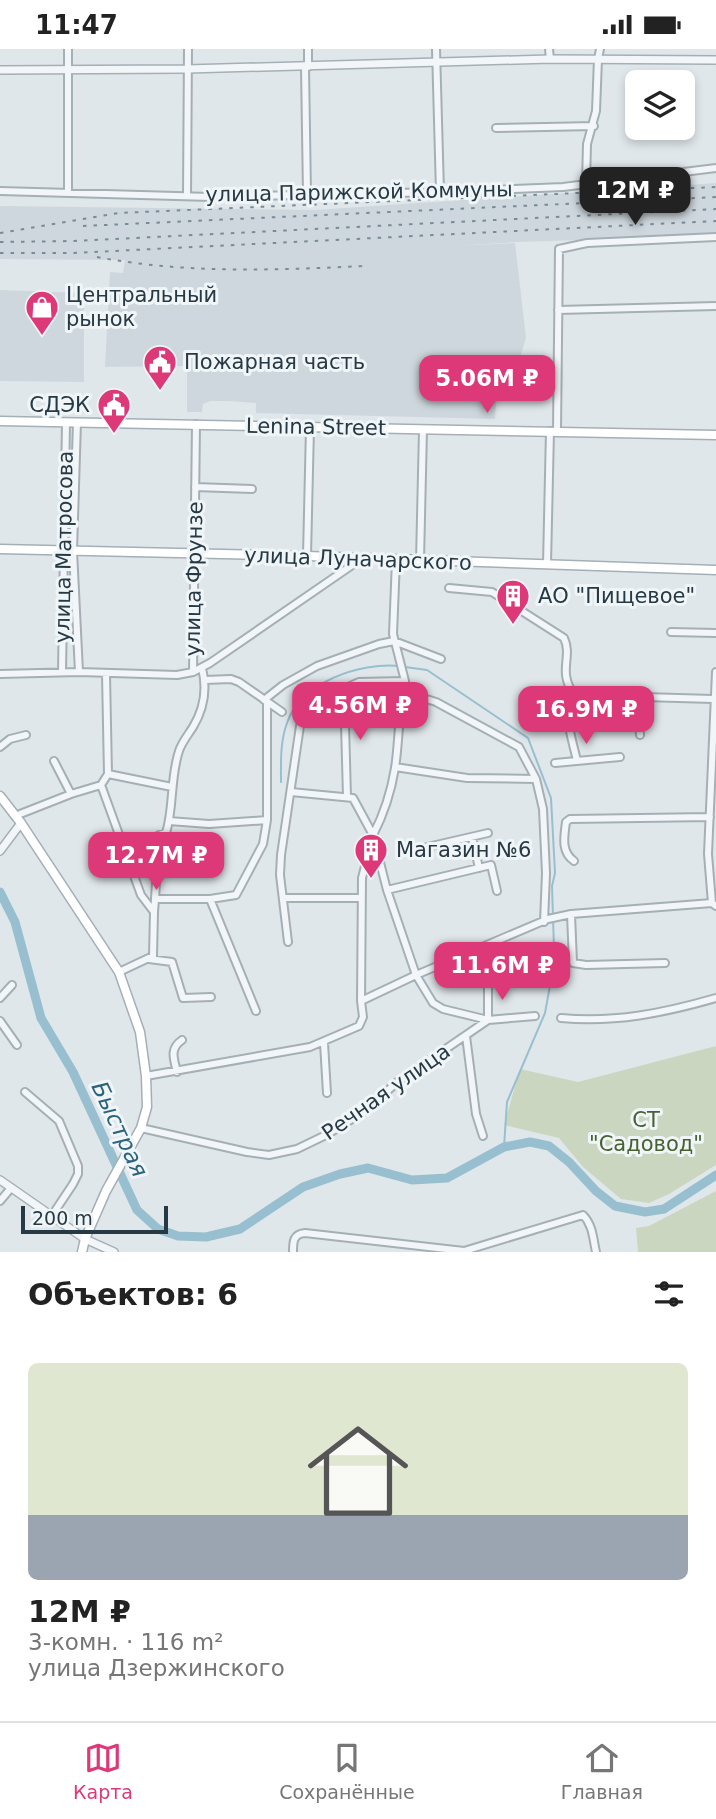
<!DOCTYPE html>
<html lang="ru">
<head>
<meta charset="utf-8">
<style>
	:root { --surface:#fff; --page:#f2f2f2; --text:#222; --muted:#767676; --line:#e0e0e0; --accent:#dd3878 }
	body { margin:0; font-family:"DejaVu Sans",sans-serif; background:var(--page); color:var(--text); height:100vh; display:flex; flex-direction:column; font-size:26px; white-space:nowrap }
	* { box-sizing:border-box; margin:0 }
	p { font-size:23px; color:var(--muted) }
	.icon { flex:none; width:38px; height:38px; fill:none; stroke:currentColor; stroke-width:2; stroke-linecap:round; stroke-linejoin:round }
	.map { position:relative; height:1203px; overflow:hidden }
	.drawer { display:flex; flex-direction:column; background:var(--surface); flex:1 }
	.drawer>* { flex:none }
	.fabs { position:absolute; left:625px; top:21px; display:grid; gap:14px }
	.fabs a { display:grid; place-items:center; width:70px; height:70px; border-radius:10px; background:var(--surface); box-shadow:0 4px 10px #0003; font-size:35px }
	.scale { position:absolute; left:21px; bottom:18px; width:147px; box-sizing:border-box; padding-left:7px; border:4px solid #273944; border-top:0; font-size:19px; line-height:24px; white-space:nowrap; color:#273944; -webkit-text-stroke:5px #f0f5f8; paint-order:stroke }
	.price { position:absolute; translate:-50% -60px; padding:0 16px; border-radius:14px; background:var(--accent); color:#fff; font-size:23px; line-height:46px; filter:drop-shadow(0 2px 4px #0008) }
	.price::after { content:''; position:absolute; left:50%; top:42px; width:21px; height:16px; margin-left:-10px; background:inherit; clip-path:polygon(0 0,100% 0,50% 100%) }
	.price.on { background:#222; color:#fff }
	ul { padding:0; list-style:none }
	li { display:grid; align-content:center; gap:14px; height:371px; padding:0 28px }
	li span { display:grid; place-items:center; height:217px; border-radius:10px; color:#555 }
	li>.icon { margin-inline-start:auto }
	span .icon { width:126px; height:126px; fill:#fffc; stroke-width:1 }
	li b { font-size:30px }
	h2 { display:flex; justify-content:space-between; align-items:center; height:84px; padding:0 28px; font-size:30px }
	.status { display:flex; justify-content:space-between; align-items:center; height:49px; padding:0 35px; background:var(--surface); direction:ltr }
	.status svg { height:19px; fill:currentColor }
	.menu { display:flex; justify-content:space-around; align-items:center; height:98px; border-top:2px solid var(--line); background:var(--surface); font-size:19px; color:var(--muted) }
	.menu a { display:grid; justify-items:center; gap:4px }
	.menu .on { color:var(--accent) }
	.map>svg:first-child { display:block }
</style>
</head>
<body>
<div class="status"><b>11:47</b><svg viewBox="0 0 49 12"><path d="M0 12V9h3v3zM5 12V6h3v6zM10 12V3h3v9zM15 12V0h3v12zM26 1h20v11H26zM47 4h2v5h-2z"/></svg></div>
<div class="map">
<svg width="716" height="1203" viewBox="0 0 716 1203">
	<rect width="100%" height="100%" fill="#e0e7eb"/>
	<path fill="#ced7dd" d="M716,134V187L516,193L456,197L515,194L526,289L520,308L503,309L498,323L495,370L256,364V354L229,352H210L203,355L202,363H187V317L105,318L110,223L123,224L125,211L0,210V157L315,161Z
		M0,241L84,244V333L0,332Z"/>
	<path fill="#cbd6c0" d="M716,997V1116L669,1145L649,1154L621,1150L583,1118L559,1089L504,1076L520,1020L578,1033Z
		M716,1142V1203H638L636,1179L649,1177Z"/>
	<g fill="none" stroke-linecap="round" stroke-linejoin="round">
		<path stroke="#97bfcf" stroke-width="2" d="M405,618L427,621L528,689L551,749L555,824L552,837L554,900L551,931L545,964L507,1053L504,1098
			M281,733C281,713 280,693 287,674C301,633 360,613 400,617"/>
		<path stroke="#97bfcf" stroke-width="9" d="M0,843L15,873L41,969L73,1023L137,1161L158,1180L178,1187L206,1188L240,1180L303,1138L340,1125L368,1119L412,1131L447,1129L504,1098L530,1093L549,1097L569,1113L596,1142L615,1157L645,1163L664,1160L716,1126"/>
		<defs>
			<path id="minor" d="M68,0V144
				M308,0V18
				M436,0L440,143
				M549,0L550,10
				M305,18L307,145
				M496,79L594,77
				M586,134L587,95L596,62L598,10L600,0
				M0,142L211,148L440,143L563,138L716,119
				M187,147L188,0
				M558,261L716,257
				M77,373L73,502L79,623
				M557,382L559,200L587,194L716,188
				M195,438L252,440
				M307,507L310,378
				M396,511L393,585L405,632L404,643C398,668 399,694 395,719C391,743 384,765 373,786L387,841L416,926L433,954L443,960L488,971V935
				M420,512L423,380
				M547,515L550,382
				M449,539L492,543L564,589C573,609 557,621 574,646
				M671,583L716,584
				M62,623L66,373
				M193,623L196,375
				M716,623L708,805L712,854L716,857
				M0,625L79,623L177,626L193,623L210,614L361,510
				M106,625L108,725
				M205,631L231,630L239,633L282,663
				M344,638L347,748
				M404,643L436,653L519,698L536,730L543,760L546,824L544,873
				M574,646L713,650
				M574,646C561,663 573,692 577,712
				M637,648L640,686
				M264,651L283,636L317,617L379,595L394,592L441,610
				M0,698L10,690L26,686
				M54,712L71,745
				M555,714L620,708
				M395,718L467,729L536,730
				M108,725L172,738
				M101,736L141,846L154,863L153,907L119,923
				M291,743L353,749L373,786L362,829L361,952
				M15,767L71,745L101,736L108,725
				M169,772L209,775L267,771
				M472,788L479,819
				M423,799L488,784
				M574,812C561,803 564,788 566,773L570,770L710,768
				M387,841L491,816L497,842
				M283,849H361
				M155,850L159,786L166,784C174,758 170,729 179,702C182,693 188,686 193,678C204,660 207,639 202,619
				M210,850L256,962
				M154,863L155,850H210L236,846L263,795L267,771V653
				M571,865L573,914L586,916L665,914
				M288,893L280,826L281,806L300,677L312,660L319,651L359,633L405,632
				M149,910L172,913L183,949L211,948
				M0,949L12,936
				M561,969C615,974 664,964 716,949
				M0,972L17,996
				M466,987L476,1065L483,1087
				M324,994L327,1044
				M177,1023C174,1010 169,1000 182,991
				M146,1027L310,998L359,977L363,968L361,952L416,926L548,870L571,865L712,854
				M25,1043L59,1072L78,1117V1125L73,1135L51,1168
				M141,1079L247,1103L269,1106L297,1100L328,1085L368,1060L396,1034L488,971L535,967
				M0,1152L11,1139
				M293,1203C293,1193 293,1185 305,1184L464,1202L583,1166C593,1176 593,1190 596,1203"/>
			<path id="tertiary" d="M0,21L187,20L550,10L716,11
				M0,802L21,774
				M0,1131L85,1190L114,1203"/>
			<path id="secondary" d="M0,372L716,386
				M0,500L307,507L716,521
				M0,747L21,774L119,923L140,983L146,1027L147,1058L141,1079L106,1142L85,1190L82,1203"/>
		</defs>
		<use href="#minor" stroke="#a5afb6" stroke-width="10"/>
		<use href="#tertiary" stroke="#a5afb6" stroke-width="10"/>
		<use href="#secondary" stroke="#a5afb6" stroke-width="11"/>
		<use href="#minor" stroke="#f3f6f8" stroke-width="6"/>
		<use href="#tertiary" stroke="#f3f6f8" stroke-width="7"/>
		<use href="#secondary" stroke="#fff" stroke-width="8"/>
		<path stroke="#788b96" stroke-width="2" stroke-dasharray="3.5 7" stroke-linecap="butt" d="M83,177L716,148
			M0,184L119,164L716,138
			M0,193L74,192L716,160
			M0,204H73L716,172
			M97,208C187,225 275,221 365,217"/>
	</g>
	<defs>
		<symbol id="shop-pin" viewBox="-11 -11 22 30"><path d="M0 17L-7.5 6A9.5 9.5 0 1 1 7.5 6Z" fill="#dd3878" stroke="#f0f5f8"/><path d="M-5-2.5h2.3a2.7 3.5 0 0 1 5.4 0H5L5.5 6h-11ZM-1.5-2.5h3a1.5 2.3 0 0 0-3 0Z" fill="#fff"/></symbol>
		<symbol id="civic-pin" viewBox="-11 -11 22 30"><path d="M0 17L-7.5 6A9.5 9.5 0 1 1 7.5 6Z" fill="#dd3878" stroke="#f0f5f8"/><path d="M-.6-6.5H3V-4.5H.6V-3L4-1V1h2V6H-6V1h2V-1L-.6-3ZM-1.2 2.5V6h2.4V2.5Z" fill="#fff"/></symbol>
		<symbol id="building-pin" viewBox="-11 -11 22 30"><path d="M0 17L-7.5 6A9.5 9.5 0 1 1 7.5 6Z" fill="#dd3878" stroke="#f0f5f8"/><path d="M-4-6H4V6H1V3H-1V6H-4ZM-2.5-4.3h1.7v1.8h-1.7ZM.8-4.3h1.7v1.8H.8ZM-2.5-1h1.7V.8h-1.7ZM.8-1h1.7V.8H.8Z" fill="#fff"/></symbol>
	</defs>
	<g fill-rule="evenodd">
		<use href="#shop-pin" x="23" y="239" width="38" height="52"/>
		<use href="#civic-pin" x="141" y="294" width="38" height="52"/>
		<use href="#civic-pin" x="95" y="337" width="38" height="52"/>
		<use href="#building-pin" x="494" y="528" width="38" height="52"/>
		<use href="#building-pin" x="352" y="782" width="38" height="52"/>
	</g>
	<g text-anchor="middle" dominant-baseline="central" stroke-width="6" stroke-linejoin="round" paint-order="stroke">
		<g font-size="21" fill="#273944" stroke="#f0f5f8">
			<text transform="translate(359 143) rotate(-1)">улица Парижской Коммуны</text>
			<text transform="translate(316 378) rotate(1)">Lenina Street</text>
			<text transform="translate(64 498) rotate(-89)">улица Матросова</text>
			<text transform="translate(358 510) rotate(2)">улица Луначарского</text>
			<text transform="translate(194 530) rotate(-89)">улица Фрунзе</text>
			<text transform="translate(386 1043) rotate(-35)">Речная улица</text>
		</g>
		<g font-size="21" fill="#273944" stroke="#f0f5f8" text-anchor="start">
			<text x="66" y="246">Центральный<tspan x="66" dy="24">рынок</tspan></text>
			<text x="184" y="313">Пожарная часть</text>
			<text x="90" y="356" text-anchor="end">СДЭК</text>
			<text x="538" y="547">АО "Пищевое"</text>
			<text x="396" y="801">Магазин №6</text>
		</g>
		<g font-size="21" fill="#476132" stroke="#f0f5f8">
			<text x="646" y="1071">СТ<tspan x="646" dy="24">"Садовод"</tspan></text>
		</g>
		<g font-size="23" font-style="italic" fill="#2c637d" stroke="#f0f5f8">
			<text transform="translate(120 1080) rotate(65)">Быстрая</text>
		</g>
	</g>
</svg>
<div class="fabs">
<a><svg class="icon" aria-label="layers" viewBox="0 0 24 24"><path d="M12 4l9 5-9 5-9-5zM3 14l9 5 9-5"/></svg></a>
</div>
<div class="scale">200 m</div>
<b class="price on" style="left:635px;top:178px">12M ₽</b>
<b class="price" style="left:487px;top:366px">5.06M ₽</b>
<b class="price" style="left:360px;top:693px">4.56M ₽</b>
<b class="price" style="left:586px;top:697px">16.9M ₽</b>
<b class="price" style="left:156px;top:843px">12.7M ₽</b>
<b class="price" style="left:502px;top:953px">11.6M ₽</b>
</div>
<section class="drawer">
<h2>Объектов: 6<svg class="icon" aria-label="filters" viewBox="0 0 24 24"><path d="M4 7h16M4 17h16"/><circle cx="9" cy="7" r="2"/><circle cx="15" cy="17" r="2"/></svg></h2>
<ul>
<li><span style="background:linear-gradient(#dfe7d0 70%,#9aa5b1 0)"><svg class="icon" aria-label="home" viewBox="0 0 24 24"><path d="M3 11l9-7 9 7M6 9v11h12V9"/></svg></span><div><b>12M ₽</b><p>3-комн. · 116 m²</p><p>улица Дзержинского</p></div></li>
</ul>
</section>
<nav class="menu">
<a class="on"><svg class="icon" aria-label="map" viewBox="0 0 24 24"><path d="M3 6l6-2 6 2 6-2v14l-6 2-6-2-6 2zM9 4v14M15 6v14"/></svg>Карта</a>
<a><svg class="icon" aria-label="saved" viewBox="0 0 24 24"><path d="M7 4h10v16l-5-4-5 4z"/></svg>Сохранённые</a>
<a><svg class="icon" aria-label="home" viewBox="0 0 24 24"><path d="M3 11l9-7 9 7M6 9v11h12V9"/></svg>Главная</a>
</nav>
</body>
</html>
